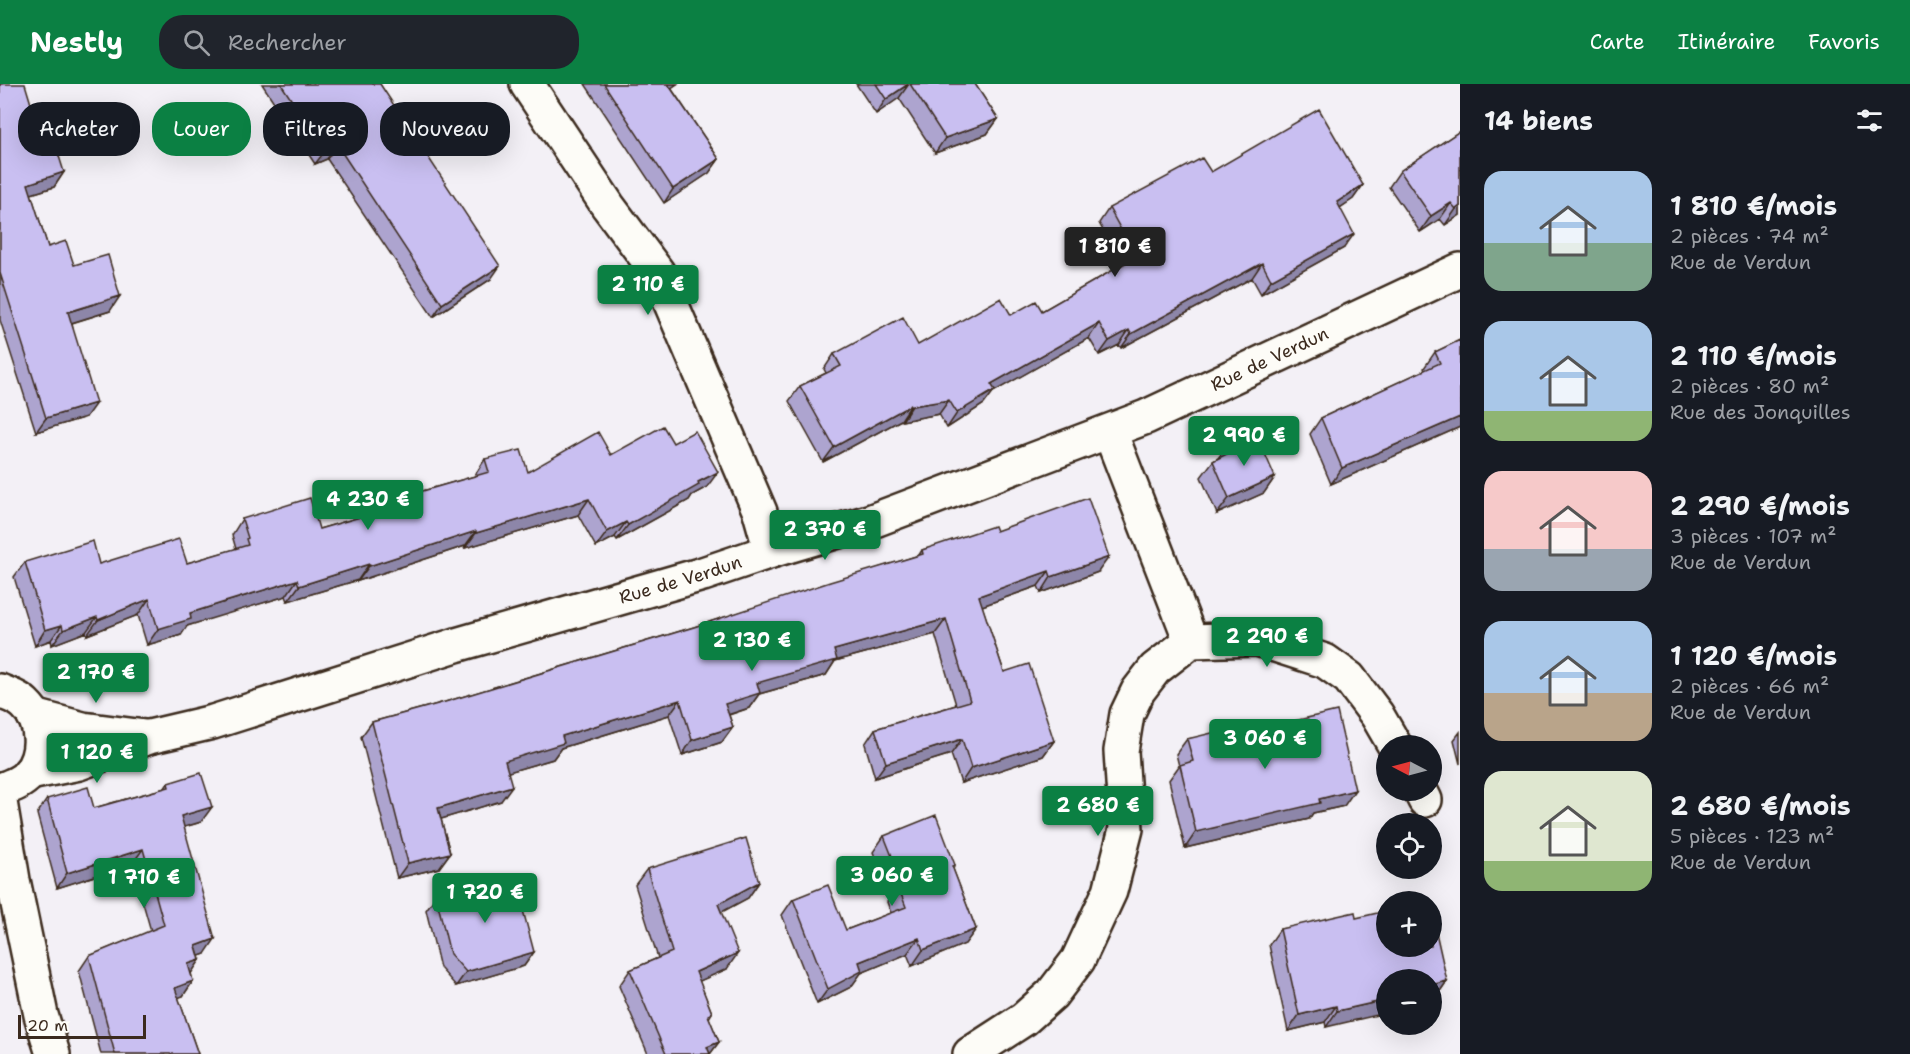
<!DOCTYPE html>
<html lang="fr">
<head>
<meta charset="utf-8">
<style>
	:root { --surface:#171b24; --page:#20242c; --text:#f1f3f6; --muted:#9ea1a6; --accent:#0b8043 }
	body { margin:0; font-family:"Shantell Sans",sans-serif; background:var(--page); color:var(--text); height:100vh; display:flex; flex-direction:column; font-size:22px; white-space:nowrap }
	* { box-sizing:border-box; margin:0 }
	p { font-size:20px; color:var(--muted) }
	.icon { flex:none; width:33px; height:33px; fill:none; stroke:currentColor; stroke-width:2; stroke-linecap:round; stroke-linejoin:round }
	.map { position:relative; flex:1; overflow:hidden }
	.panel { display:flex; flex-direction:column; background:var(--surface); width:450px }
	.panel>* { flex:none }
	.guide { position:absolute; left:18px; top:18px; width:570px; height:54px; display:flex; gap:12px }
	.needle { width:39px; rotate:276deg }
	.controls { position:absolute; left:1376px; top:651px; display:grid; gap:12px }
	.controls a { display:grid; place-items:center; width:66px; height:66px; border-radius:50%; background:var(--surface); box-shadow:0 6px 24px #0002; font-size:30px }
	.scale { position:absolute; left:18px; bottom:15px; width:128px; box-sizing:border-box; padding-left:6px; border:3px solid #3b2a1e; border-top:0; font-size:16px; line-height:21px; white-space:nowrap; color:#3b2a1e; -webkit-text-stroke:4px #fdfcf7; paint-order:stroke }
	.price { position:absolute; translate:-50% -51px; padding:0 14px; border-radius:6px; background:var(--accent); color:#fff; font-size:20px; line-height:39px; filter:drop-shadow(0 2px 3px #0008) }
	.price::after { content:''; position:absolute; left:50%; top:36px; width:18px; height:14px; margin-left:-9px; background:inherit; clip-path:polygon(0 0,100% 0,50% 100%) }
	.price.on { background:#222; color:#fff }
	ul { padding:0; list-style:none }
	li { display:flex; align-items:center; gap:18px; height:150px; padding:0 24px }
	li span { display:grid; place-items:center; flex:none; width:168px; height:120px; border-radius:18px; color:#555 }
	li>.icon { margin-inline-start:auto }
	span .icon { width:72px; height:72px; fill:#fffc; stroke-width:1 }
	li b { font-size:26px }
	h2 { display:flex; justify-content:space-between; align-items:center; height:72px; padding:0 24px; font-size:26px }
	.tag { padding:0 21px; border-radius:24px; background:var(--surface); box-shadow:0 6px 24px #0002; font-size:21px; line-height:54px }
	.tag.on { background:var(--accent); color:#fff }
	header { display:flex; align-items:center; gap:36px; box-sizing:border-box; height:84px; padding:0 30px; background:var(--accent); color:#fff }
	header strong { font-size:28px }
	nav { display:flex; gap:33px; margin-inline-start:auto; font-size:21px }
	.search { width:420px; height:54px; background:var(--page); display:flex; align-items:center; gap:15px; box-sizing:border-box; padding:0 21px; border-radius:24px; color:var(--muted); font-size:22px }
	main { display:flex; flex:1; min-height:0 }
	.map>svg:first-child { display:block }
</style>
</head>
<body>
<header>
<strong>Nestly</strong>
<div class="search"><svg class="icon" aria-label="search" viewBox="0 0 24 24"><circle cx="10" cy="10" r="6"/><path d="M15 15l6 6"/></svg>Rechercher</div>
<nav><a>Carte</a><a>Itinéraire</a><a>Favoris</a></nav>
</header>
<main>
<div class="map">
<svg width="1460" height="970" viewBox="0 0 1460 970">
	<rect width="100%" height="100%" fill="#f3f0f6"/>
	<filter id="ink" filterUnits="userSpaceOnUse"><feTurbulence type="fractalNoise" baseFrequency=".0167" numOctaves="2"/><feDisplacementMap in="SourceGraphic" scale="12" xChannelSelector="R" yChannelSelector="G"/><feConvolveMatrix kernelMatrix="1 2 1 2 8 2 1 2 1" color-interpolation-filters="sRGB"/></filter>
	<g filter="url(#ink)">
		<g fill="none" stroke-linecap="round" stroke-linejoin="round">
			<defs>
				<path id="minor" d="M527,0L608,122L658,189L760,428L771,467
					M1110,348L1191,557L1257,555L1325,577L1349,594L1377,631L1395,662
					M1420,706L1425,716
					M0,718L13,796L41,931L53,970
					M970,970L1024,935L1052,910L1078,876L1110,807L1126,745L1121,667L1127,630L1138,607L1155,585L1191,557"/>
				<g id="tertiary">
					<path d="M34,632L83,645L145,653"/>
					<path id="s1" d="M29,689L79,679L149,653L213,638L456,561L703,490L771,467L872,437L1146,333L1460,186"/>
				</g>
				<path id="secondary" d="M0,607C9,611 18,613 25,620C44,638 45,670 29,690C21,699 11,702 0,706"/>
			</defs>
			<use href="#minor" stroke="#3b2a1e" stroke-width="38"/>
			<use href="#tertiary" stroke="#3b2a1e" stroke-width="38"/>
			<use href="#secondary" stroke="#3b2a1e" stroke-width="38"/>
			<use href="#minor" stroke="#fdfcf7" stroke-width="33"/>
			<use href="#tertiary" stroke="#fdfcf7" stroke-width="33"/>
			<use href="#secondary" stroke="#fdfcf7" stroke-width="33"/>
		</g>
		<path fill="#ada4cf" stroke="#3b2a1e" stroke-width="1.5" d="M0,0L41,53L64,88L54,103L31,110L48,163L74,181L110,227L72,239L86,333L36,348L0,236Z
			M262,0H380L491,195L433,233L327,75L315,80Z
			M585,0H677L671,4L719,75L709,89L664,119Z
			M856,0H975L998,35L987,50L935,69L899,14L876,30Z
			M1460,47V131L1445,141L1440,135L1420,148L1389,103L1400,87Z
			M1211,88L1363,101L1353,115L1340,124L1344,164L1261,210L1252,194L1121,264L1119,261L1099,271L1089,254L993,308L984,320L947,344L939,330L902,337L901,336L823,378L789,317L800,302L826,289L824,285L834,270L918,261L1011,231L1042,227L1122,181L1099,139L1109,124Z
			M1460,256V343L1331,400L1310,350L1321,334L1425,286L1424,284L1435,268Z
			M673,359L707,403L692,411L689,416L617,456L615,453L596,463L578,431L465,464V462L358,497V496L288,517L286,512L214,533L187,542L181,551L147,561L138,531L87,551L86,548L52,561L51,556L35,562L14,493L25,478L99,480L187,479L236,465L232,451L242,435L319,445L375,429L381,419L475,392V391L485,375L528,388Z
			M1225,365L1275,393L1264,409L1217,430L1201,393L1213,377L1218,374Z
			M996,447L1098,488L1041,509L1038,502L982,522L1004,588L1054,657L1043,672L961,699L951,670L875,694L865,660L875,645L956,621L935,550L835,577L826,591L759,610L749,624L729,631L733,643L722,658L682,671L669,631L561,664L553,675L508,688L501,717L441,735L450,769L439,784L397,794L361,653L372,638L445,618L694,543L919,471L922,466Z
			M1264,644L1344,722L1313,729L1309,735L1185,764L1169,696L1179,682L1176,670L1187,655Z
			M1460,648V680L1454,656Z
			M168,699L201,738L184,743L205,870L199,872L200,876L191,889L193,897L183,912L178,913L198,970H101L79,887L89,872L151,847L132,780L57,804L37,730L47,715L94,724L165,704Z
			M884,752L955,781L953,785L976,845L965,860L912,882L907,870L861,889L851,903L817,920L782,831L793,815L846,846L891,829L887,818L891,812L873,768Z
			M647,785L759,798L748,814L721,828L727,885L699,897L712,929L709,934L719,958L710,970H648L619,902L630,886L658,874L635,801Z
			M436,812L534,868L524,882L456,902L440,884L426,826Z
			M1356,834L1447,897L1436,913L1431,914V896L1326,943L1325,938L1288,947L1269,861L1280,845Z"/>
		<path fill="#8d86a9" stroke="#3b2a1e" stroke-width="1.5" d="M667,0H677L658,13Z
			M909,0L899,14L876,30L886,15Z
			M998,35L987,50L935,69L945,54Z
			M337,61L327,75L315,80L325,67Z
			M719,75L709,89L664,119L673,105Z
			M64,88L54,103L18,114L28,100Z
			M1363,101L1353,115L1326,133L1337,118Z
			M1451,119L1440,135L1420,148L1431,132Z
			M1460,122V131L1445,141L1456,125Z
			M1354,150L1344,164L1261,210L1271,196Z
			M1262,179L1252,194L1121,264L1131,250Z
			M500,182L491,195L433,233L442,220Z
			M120,212L110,227L58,243L68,228Z
			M1099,239L1089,254L993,308L984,320L947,344L957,329L991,300Z
			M1129,246L1119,261L1099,271L1109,257Z
			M949,316L939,330L902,337L912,322Z
			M96,319L86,333L36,348L46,334Z
			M911,321L901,336L823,378L834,363Z
			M1460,333V343L1331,400L1342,384Z
			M718,388L707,403L692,411L689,416L617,456L628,441L698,398Z
			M1275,393L1264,409L1217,430L1229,414Z
			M589,415L578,431L465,464L476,449Z
			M626,438L615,453L596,463L607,448Z
			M476,447L465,462L358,497L369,482Z
			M1109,473L1098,488L1041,509L1051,493Z
			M369,480L358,496L288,517L299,502Z
			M1049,487L1038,502L968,527L979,512Z
			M297,496L286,512L187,542L181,551L147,561L158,545L190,529L225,518Z
			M149,515L138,531L87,551L98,536Z
			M97,533L86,548L52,561L63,546Z
			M946,535L935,550L835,577L826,591L759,610L749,624L715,635L725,620L757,599L834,566Z
			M62,541L51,556L35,562L45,546Z
			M680,616L669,631L561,664L553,675L495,692L505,677L562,652Z
			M733,643L722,658L682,671L692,656Z
			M962,655L951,670L875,694L886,679Z
			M1054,657L1043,672L961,699L971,684Z
			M512,702L501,717L428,739L438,724Z
			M1355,706L1344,722L1313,729L1309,735L1185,764L1196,748L1319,715Z
			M212,723L201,738L171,747L181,732Z
			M143,765L132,780L57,804L67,789Z
			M450,769L439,784L397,794L408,779Z
			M759,798L748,814L707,836L718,820Z
			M976,845L965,860L912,882L923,866Z
			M919,854L907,870L861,889L851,903L817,920L828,905L859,878Z
			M215,855L205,870L185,877L196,862Z
			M534,868L524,882L456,902L466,888Z
			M738,869L727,885L684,904L696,888Z
			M200,876L190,891L188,880Z
			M193,897L183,912L164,919L175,904Z
			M1447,897L1436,913L1431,914V901Z
			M1386,916V929L1326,943L1337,927Z
			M1336,922L1325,938L1288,947L1299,931Z
			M719,958L710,970L707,963Z"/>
		<path fill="#c9bff1" stroke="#3b2a1e" stroke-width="1.5" d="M0,0H25L41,53L52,50L64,88L28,100L48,163L66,157L74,181L108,171L120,212L68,228L96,319L46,334L0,189Z
			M281,0H380L500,182L442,220L337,61L325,67Z
			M604,0H668L719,75L673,105Z
			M876,0H908L886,15Z
			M910,0H975L998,35L945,54Z
			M1319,25L1363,101L1337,118L1354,150L1271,196L1262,179L1131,250L1129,246L1109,257L1099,239L991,300L995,306L957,329L949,316L912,322L911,321L834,363L800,302L841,282L834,270L903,233L918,261L1001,214L1011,231L1036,217L1042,227L1136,173L1109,124L1202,74L1211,88Z
			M1460,47V122L1456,125L1451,119L1431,132L1400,87Z
			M1460,256V333L1342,384L1321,334L1440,279L1435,268Z
			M663,342L673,359L695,347L718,388L698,398L699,401L628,441L626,438L607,448L589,415L476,449V447L369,482V480L299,502L297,496L225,518L190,529L191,535L158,545L149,515L98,536L97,533L63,546L62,541L45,546L25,478L93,457L99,480L179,455L187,479L248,461L246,455L248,454L242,435L310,414L319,445L384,426L381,419L489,388L485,375L521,366L528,388L598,348L611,371Z
			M1257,351L1275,393L1229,414L1213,377L1227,370L1225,365Z
			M1088,414L1109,473L1051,493L1049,487L979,512L1004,588L1029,580L1054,657L971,684L962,655L886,679L875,645L970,617L946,535L834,566L837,576L757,599L760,609L725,620L733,643L692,656L680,616L562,652L564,659L505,677L512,702L438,724L450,769L408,779L372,638L445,618L694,543L830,498L923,470L922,466L994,442L996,447Z
			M1337,627L1355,706L1319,715L1320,719L1196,748L1180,681L1193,677L1187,655L1262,637L1264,644Z
			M201,689L212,723L181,732L215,855L196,862L200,876L188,880L193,897L175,904L198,970H115L89,872L164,841L143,765L67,789L47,715L88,703L94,724L169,703L168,699Z
			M936,731L955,781L952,782L976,845L923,866L919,854L859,878L862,887L828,905L793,815L828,801L846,846L906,823L898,802L903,800L884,752Z
			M746,754L759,798L718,820L738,869L696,888L712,929L708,931L719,958L707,963L710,970H666L630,886L672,868L647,785Z
			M514,792L534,868L466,888L450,870L436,812Z
			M1431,826L1447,897L1431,901V896H1386V916L1337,927L1336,922L1299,931L1280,845L1355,828L1356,834L1386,827V862H1431Z"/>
	</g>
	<g text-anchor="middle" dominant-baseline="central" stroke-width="4.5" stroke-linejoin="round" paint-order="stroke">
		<g font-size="18" fill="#3b2a1e" stroke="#fdfcf7">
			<text stroke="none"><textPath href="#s1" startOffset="1310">Rue de Verdun</textPath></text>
			<text stroke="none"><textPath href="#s1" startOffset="680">Rue de Verdun</textPath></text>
		</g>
	</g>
</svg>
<div class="controls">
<a><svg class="needle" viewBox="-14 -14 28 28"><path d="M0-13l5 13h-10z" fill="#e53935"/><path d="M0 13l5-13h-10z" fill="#9ea1a6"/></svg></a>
<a><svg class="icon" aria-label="locate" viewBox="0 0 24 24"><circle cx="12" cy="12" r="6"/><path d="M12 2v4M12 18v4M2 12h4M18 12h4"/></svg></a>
<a>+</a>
<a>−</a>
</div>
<div class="scale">20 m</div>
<b class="price on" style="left:1115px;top:194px">1 810 €</b>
<b class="price" style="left:648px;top:232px">2 110 €</b>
<b class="price" style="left:1244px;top:383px">2 990 €</b>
<b class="price" style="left:368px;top:447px">4 230 €</b>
<b class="price" style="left:825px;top:477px">2 370 €</b>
<b class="price" style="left:1267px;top:584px">2 290 €</b>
<b class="price" style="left:752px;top:588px">2 130 €</b>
<b class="price" style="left:96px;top:620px">2 170 €</b>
<b class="price" style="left:1265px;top:686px">3 060 €</b>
<b class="price" style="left:97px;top:700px">1 120 €</b>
<b class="price" style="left:1098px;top:753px">2 680 €</b>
<b class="price" style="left:892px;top:823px">3 060 €</b>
<b class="price" style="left:144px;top:825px">1 710 €</b>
<b class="price" style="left:485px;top:840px">1 720 €</b>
<div class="guide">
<a class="tag">Acheter</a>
<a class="tag on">Louer</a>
<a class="tag">Filtres</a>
<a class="tag">Nouveau</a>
</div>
</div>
<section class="panel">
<h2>14 biens<svg class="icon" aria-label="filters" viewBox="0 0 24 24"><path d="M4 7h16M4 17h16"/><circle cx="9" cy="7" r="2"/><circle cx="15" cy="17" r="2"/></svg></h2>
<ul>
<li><span style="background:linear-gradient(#a9c7e8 60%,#7fa58c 0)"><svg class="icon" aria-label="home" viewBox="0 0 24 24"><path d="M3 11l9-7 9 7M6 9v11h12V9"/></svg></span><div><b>1 810 €/mois</b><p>2 pièces · 74 m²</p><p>Rue de Verdun</p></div></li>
<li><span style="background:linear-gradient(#a9c7e8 75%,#8fb573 0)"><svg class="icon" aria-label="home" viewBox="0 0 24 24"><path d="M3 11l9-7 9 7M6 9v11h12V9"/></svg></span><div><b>2 110 €/mois</b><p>2 pièces · 80 m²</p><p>Rue des Jonquilles</p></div></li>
<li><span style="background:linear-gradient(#f6c9c9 65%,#9aa5b1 0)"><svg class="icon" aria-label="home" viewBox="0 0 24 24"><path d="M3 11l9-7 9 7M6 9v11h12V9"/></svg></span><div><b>2 290 €/mois</b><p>3 pièces · 107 m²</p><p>Rue de Verdun</p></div></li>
<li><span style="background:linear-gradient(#a9c7e8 60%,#b9a48a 0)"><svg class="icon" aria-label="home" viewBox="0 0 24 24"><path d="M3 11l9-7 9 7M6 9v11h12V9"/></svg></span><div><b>1 120 €/mois</b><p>2 pièces · 66 m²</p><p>Rue de Verdun</p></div></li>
<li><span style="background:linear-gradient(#dfe7d0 75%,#8fb573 0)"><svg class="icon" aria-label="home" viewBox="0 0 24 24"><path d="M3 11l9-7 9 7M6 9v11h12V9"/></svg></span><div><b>2 680 €/mois</b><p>5 pièces · 123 m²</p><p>Rue de Verdun</p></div></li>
</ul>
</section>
</main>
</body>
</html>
